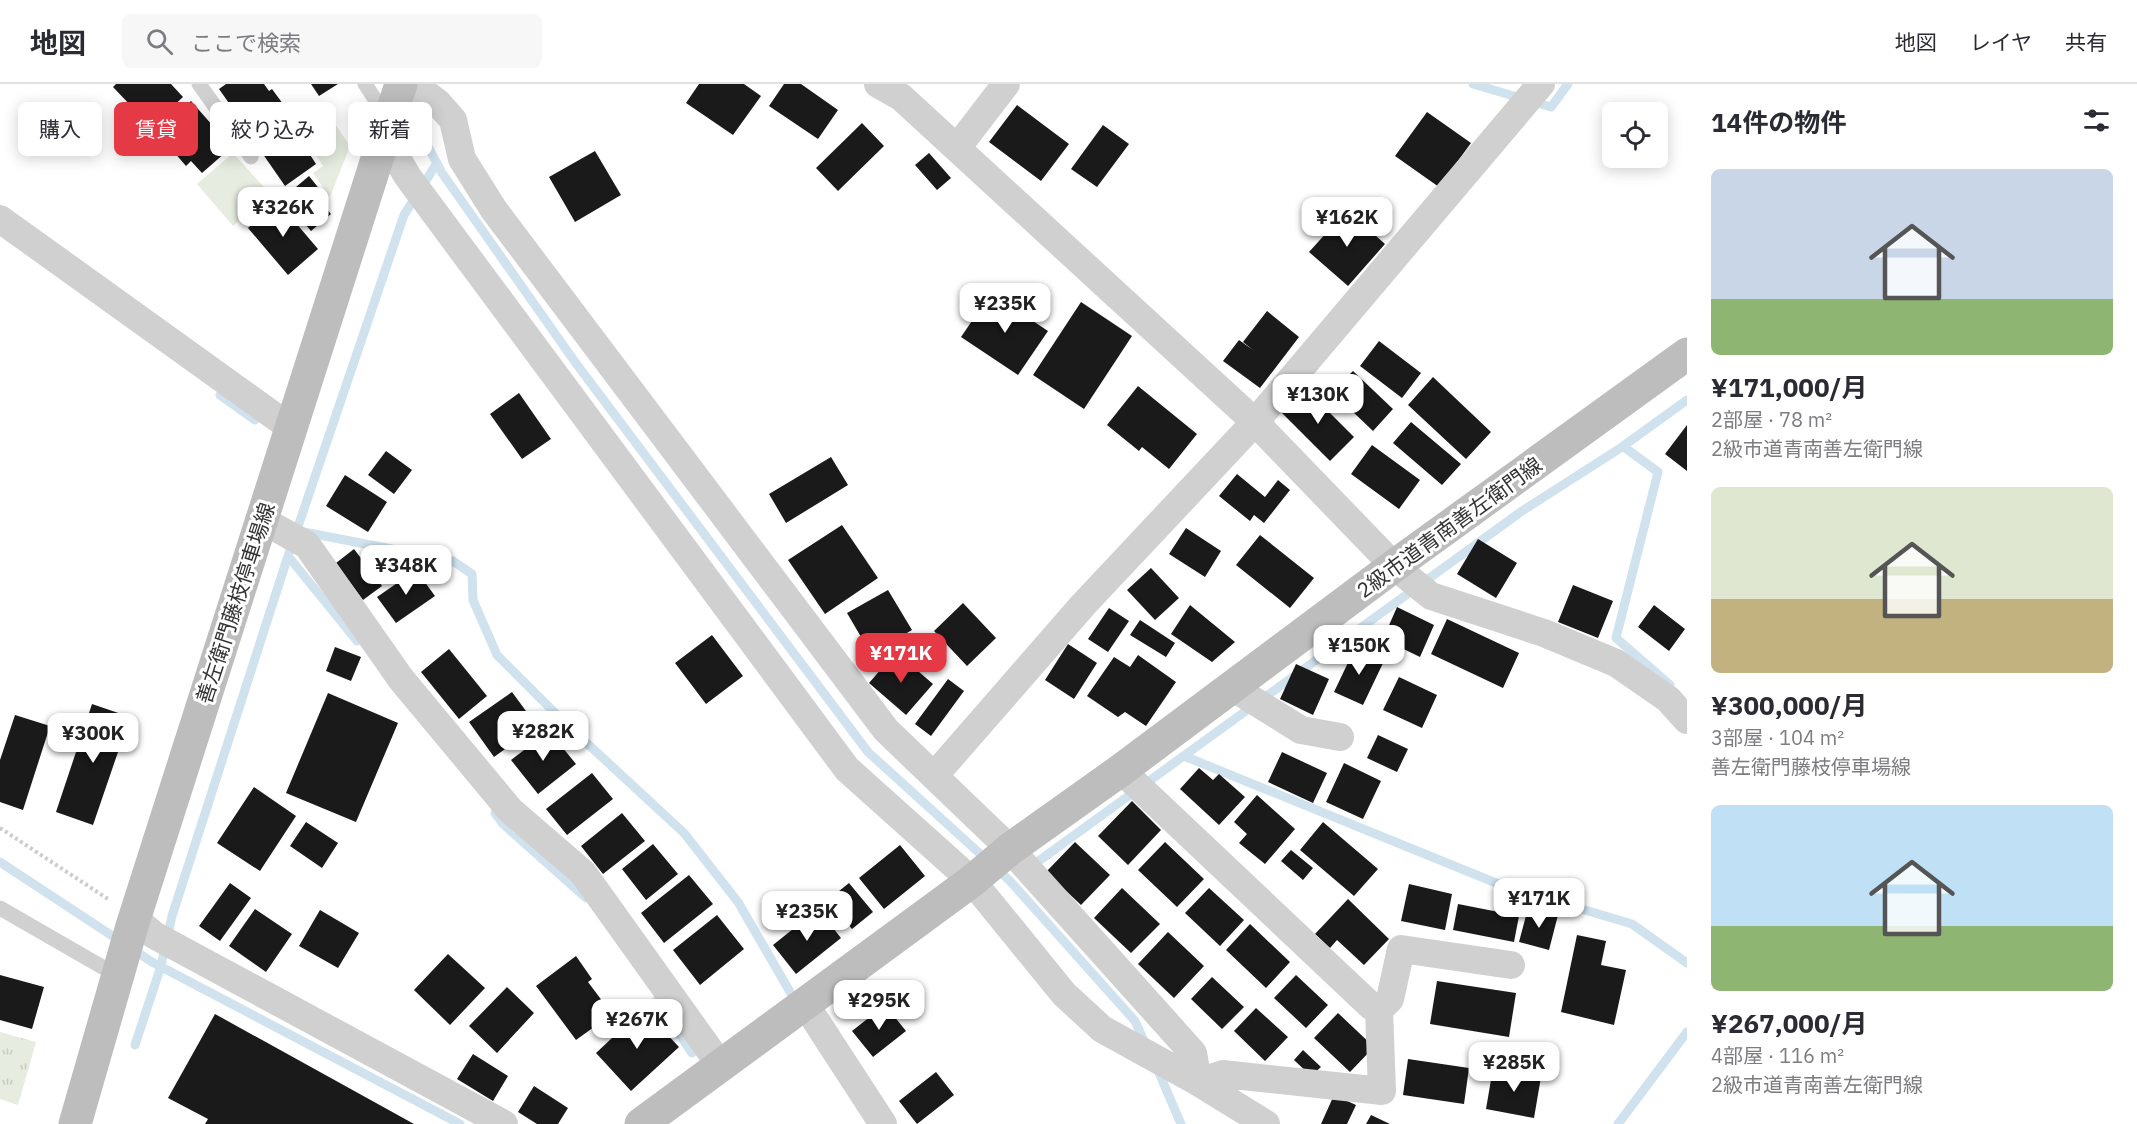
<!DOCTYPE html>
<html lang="ja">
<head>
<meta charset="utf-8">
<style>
	:root { --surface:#fff; --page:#f7f7f7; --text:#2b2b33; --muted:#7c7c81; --line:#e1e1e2; --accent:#e63946 }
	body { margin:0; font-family:"IBM Plex Sans","Noto Sans JP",sans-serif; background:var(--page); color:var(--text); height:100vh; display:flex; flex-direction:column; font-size:22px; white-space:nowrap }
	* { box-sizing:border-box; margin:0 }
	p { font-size:20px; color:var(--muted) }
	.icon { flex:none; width:33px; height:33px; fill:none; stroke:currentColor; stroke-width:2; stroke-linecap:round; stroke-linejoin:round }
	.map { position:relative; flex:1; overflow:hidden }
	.drawer { display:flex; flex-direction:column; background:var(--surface); width:450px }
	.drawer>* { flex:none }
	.top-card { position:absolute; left:18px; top:18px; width:570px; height:54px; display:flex; gap:12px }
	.fabs { position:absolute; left:1602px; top:18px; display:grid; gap:12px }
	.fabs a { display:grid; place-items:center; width:66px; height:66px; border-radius:9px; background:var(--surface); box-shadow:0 3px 15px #0003; font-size:30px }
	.price { position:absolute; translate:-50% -51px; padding:0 14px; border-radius:12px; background:#fff; color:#222; font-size:20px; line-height:39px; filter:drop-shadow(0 2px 3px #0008) }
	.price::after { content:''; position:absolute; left:50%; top:36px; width:18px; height:14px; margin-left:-9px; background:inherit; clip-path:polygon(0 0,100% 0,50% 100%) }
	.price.on { background:var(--accent); color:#fff }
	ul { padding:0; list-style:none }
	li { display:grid; align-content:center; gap:12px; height:318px; padding:0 24px }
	li span { display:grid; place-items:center; height:186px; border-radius:9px; color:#555 }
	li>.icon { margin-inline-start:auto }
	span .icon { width:108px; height:108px; fill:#fffc; stroke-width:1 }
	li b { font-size:26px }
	h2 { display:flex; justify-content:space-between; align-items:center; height:72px; padding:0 24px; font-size:26px }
	.tag { padding:0 21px; border-radius:9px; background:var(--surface); box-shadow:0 3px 15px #0003; font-size:21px; line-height:54px }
	.tag.on { background:var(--accent); color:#fff }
	header { display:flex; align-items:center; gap:36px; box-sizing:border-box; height:84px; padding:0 30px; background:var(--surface); border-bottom:2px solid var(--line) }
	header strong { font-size:28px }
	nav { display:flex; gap:33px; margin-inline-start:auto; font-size:21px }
	.search { width:420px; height:54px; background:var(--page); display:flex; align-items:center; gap:15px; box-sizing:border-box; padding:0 21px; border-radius:9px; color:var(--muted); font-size:22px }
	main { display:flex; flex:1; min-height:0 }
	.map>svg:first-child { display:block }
</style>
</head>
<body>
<header>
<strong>地図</strong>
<div class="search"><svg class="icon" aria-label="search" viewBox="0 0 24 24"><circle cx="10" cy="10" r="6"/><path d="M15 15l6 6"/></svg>ここで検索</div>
<nav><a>地図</a><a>レイヤ</a><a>共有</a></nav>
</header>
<main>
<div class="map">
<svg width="1687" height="1040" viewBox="0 0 1687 1040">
	<defs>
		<pattern id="park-tufts" width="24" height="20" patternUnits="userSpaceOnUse" patternTransform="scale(1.5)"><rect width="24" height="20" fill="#e6ecdf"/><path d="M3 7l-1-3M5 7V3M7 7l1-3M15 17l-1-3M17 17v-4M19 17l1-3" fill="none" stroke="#c6cbc0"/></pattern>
	</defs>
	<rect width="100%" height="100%" fill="#fff"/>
	<path fill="url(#park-tufts)" d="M0,948L36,958L18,1021L0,1015Z"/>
	<path fill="#e6ecdf" d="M322,21L350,62L330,113L313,89L323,82L313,67L322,59L305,34Z
		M233,69L270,110L233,142L197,100Z"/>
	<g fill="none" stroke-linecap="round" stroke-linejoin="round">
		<path stroke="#cfe2ee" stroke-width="9" d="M1473,0L1551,23L1568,0
			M405,19L442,89L575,278L868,668L1010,797L1135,937L1146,961
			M220,311L255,336
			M1622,363H1624L1658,388L1616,554L1670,601
			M304,448L453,477L472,490L473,516L497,571L564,638L684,749L738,818L797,920
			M357,557L288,472L404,131L437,79
			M1184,672L1501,801L1632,840L1687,879
			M495,729L503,740L586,814
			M0,778L152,878L460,1040
			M1029,784L1522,427L1622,363L1687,316
			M657,916L692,969
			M135,961L161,882L172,832L288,472
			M1157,984L1181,1040
			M1618,1040L1687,948"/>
	</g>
	<path fill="#1a1a1a" d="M116,0H171L183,13L151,43L113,3Z
		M226,0H264L269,7L272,5L286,24L250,49L219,5Z
		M311,0H338L319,12Z
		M699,0H744L761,12L733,51L686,19Z
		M784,0H801L838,26L818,55L769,22Z
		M191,17L221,51L216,56L226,68L202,89L191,77L186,82L161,53L169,47L164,41Z
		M1017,21L1069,60L1041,97L989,58Z
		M291,25L315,60L307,66L316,80L285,102L251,53Z
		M1427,28L1471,59L1439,103L1395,72Z
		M862,39L884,62L838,107L816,84Z
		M1103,41L1129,60L1097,103L1071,85Z
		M595,67L621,111L575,138L549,93Z
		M929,69L951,94L937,106L915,81Z
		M309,92L321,107L315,112L331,130L311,147L283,114Z
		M278,118L318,165L288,191L248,144Z
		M1347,126L1385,160L1348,202L1309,168Z
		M991,209L1048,247L1018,291L961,253Z
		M1081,218L1132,252L1084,325L1033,291Z
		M1267,227L1299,253L1260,304L1223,277L1239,256L1253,266L1243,258Z
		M1379,257L1421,289L1402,314L1360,282Z
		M1353,287L1393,325L1373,347L1332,308Z
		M1433,293L1491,348L1466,375L1408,321Z
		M1138,302L1197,350L1169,385L1142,363L1139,367L1107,341Z
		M1306,305L1354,353L1330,377L1282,329Z
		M519,309L551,355L522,375L490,330Z
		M1411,338L1461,380L1442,401L1393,359Z
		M1687,341V387L1665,370Z
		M1372,361L1420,396L1399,425L1351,390Z
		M386,367L412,386L394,410L368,391Z
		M831,373L848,401L786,439L769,410Z
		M1237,390L1265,413L1278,396L1290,406L1264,439L1254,431L1250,437L1219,412Z
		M345,391L387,418L368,448L326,422Z
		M842,441L878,494L825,530L788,476Z
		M1186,444L1221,467L1205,493L1169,470Z
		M1260,451L1314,494L1290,524L1236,481Z
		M1478,455L1517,479L1496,514L1457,490Z
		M354,465L382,502L363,516L336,479Z
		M1151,484L1179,514L1155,536L1127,506Z
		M416,486L435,512L396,539L377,513Z
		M1573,501L1613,517L1598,554L1558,538Z
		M888,506L912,546L871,570L847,529Z
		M963,519L996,554L967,582L934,547Z
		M1190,521L1235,558L1212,578L1171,550Z
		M1654,521L1685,545L1669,567L1638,543Z
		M1397,523L1434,541L1420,573L1383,555Z
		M1109,524L1129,537L1108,568L1088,555Z
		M1447,535L1519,569L1503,604L1431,570Z
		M1140,536L1175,559L1166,573L1130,551Z
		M712,551L743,592L706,620L675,579Z
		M1068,560L1097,579L1074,615L1045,596Z
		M335,563L361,573L351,597L326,587Z
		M1355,564L1384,577L1363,621L1334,608Z
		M449,565L487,612L459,635L421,588Z
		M896,568L933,600L906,631L869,599Z
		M1138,571L1176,598L1146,642L1125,628L1118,633L1087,612L1114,573L1130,583Z
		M1296,580L1329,595L1313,631L1280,615Z
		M1399,593L1437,611L1422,644L1383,626Z
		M948,595L964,607L931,652L915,640Z
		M512,608L537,642L494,673L469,638Z
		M328,609L398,639L356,738L286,709Z
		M92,620L130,633L93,741L56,728Z
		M15,631L50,642L23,726L0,718V676Z
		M549,647L576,680L538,710L511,676Z
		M1378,651L1408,665L1397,688L1367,674Z
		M1282,668L1327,689L1313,719L1268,698Z
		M1344,679L1381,697L1363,735L1326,718Z
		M1199,684L1213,696L1219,690L1245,713L1219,741L1180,705Z
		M592,689L613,715L567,751L546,725Z
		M254,703L296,732L260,787L217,759Z
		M1257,711L1295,745L1265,780L1239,759L1247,750L1234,738Z
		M1132,717L1161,746L1128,781L1098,752Z
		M622,729L645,757L603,790L581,762Z
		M306,738L338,759L322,784L290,762Z
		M1323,738L1378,785L1354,812L1300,766Z
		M1075,758L1110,791L1081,821L1046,788Z
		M1165,758L1204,795L1177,823L1138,786Z
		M653,760L678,790L646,816L622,785Z
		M900,761L925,792L884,825L859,794Z
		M1291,766L1313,784L1303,796L1281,777Z
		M689,791L713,820L664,859L641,829Z
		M230,799L251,814L220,857L199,842Z
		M849,799L873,828L852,845L828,816Z
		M1409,800L1452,810L1445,846L1401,837Z
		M1122,804L1160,840L1131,869L1094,834Z
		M1209,804L1244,836L1220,862L1185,829Z
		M1348,815L1389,855L1364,881L1337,856L1330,864L1315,850Z
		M1458,820L1519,832L1514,858L1453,846Z
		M1528,824L1558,831L1549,866L1519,858Z
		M255,825L292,850L266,888L229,862Z
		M818,825L841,854L796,890L773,861Z
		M320,826L359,849L338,884L299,862Z
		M717,831L744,865L700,901L673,866Z
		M1250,840L1290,878L1266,904L1226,866Z
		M1168,848L1204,882L1174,914L1138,880Z
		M1577,851L1606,857L1601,881L1626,886L1614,941L1561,928Z
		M448,870L485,904L450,941L414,906Z
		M576,872L592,895L588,898L612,930L576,956L536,902Z
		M0,891L44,903L32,945L0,936Z
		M1296,891L1328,921L1306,944L1274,914Z
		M1212,893L1244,923L1222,945L1191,915Z
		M1437,897L1516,909L1509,953L1430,940Z
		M507,903L534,929L497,969L469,942Z
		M885,921L906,947L873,973L852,947Z
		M1256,924L1288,953L1265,977L1234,947Z
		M643,925L679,963L631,1007L596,969Z
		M1338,929L1374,963L1350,988L1314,954Z
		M215,930L414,1040H205L208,1035L168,1014Z
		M1303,966L1321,983L1311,992L1294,976Z
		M473,970L508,992L493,1017L457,995Z
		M1408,975L1469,984L1464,1020L1403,1011Z
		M1493,984L1541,993L1534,1034L1486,1025Z
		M936,988L954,1011L917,1040L899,1017Z
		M534,1002L568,1024L558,1040H537L518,1028Z
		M1334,1011L1356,1021L1347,1040H1321Z
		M1371,1031L1390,1040H1366Z"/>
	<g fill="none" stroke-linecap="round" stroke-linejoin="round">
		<path stroke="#cdcdcd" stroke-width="4" stroke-dasharray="3 3" stroke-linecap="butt" d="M0,744L108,815"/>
		<path stroke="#d0d0d0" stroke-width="15" d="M199,0L251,73
			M365,0L388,35
			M0,824L118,892"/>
		<path stroke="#d0d0d0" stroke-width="28" d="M413,0L438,19L453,36L462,75L494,126L886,646L1010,765L1193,969L1198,998L1223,990L1382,1007L1379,926
			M878,0L901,13L1255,338L1394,482L1431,512L1544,549L1616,579L1668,615L1687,636
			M384,53L408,93L847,685L972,797L1064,910L1102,945L1198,998L1266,1040
			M957,64L1006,0
			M0,135L291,344
			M262,436L307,461L401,595L510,726L583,789L721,982
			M1232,603L1301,646L1340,653
			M1121,686L1371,922L1379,926L1390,915L1401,865L1511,881
			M934,692L1083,521L1255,338L1541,0
			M135,835L154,851L504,1040
			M805,920L883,1040"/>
		<path stroke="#bdbdbd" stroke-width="33" d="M75,1040L132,842L401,0
			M641,1040L972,797L1010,765L1121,686L1394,482L1687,270"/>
	</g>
	<g text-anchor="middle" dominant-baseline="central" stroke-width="6" stroke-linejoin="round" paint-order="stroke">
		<g font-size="21" fill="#333" stroke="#fff">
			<text transform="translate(1449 443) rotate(-36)">2級市道青南善左衛門線</text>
			<text transform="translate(235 519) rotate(-72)">善左衛門藤枝停車場線</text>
		</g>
	</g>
</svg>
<div class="fabs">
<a><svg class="icon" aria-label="locate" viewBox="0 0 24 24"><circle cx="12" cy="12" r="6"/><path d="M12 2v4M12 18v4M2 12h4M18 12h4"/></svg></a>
</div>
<b class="price" style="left:283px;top:154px">¥326K</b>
<b class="price" style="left:1347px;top:164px">¥162K</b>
<b class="price" style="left:1005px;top:250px">¥235K</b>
<b class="price" style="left:1318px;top:341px">¥130K</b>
<b class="price" style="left:406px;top:512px">¥348K</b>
<b class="price" style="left:1359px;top:592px">¥150K</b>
<b class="price on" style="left:901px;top:600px">¥171K</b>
<b class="price" style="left:543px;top:678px">¥282K</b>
<b class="price" style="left:93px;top:680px">¥300K</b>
<b class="price" style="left:1539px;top:845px">¥171K</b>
<b class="price" style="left:807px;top:858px">¥235K</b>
<b class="price" style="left:879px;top:947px">¥295K</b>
<b class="price" style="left:637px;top:966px">¥267K</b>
<b class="price" style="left:1514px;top:1009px">¥285K</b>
<div class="top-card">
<a class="tag">購入</a>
<a class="tag on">賃貸</a>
<a class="tag">絞り込み</a>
<a class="tag">新着</a>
</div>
</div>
<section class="drawer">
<h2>14件の物件<svg class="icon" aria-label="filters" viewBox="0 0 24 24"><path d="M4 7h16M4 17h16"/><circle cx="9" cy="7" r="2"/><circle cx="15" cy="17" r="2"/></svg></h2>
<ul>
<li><span style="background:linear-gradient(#c9d6e8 70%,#8fb573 0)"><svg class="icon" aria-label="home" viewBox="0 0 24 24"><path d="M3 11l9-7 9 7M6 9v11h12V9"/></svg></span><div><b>¥171,000/月</b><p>2部屋 · 78 m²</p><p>2級市道青南善左衛門線</p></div></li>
<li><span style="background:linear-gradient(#dfe7d0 60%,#c2b280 0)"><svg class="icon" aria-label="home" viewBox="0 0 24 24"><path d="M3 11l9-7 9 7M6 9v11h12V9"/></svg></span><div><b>¥300,000/月</b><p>3部屋 · 104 m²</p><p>善左衛門藤枝停車場線</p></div></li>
<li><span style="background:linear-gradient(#bfe0f5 65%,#8fb573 0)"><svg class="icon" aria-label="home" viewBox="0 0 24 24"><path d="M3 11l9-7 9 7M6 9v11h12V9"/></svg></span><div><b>¥267,000/月</b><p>4部屋 · 116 m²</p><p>2級市道青南善左衛門線</p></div></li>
</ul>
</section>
</main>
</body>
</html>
